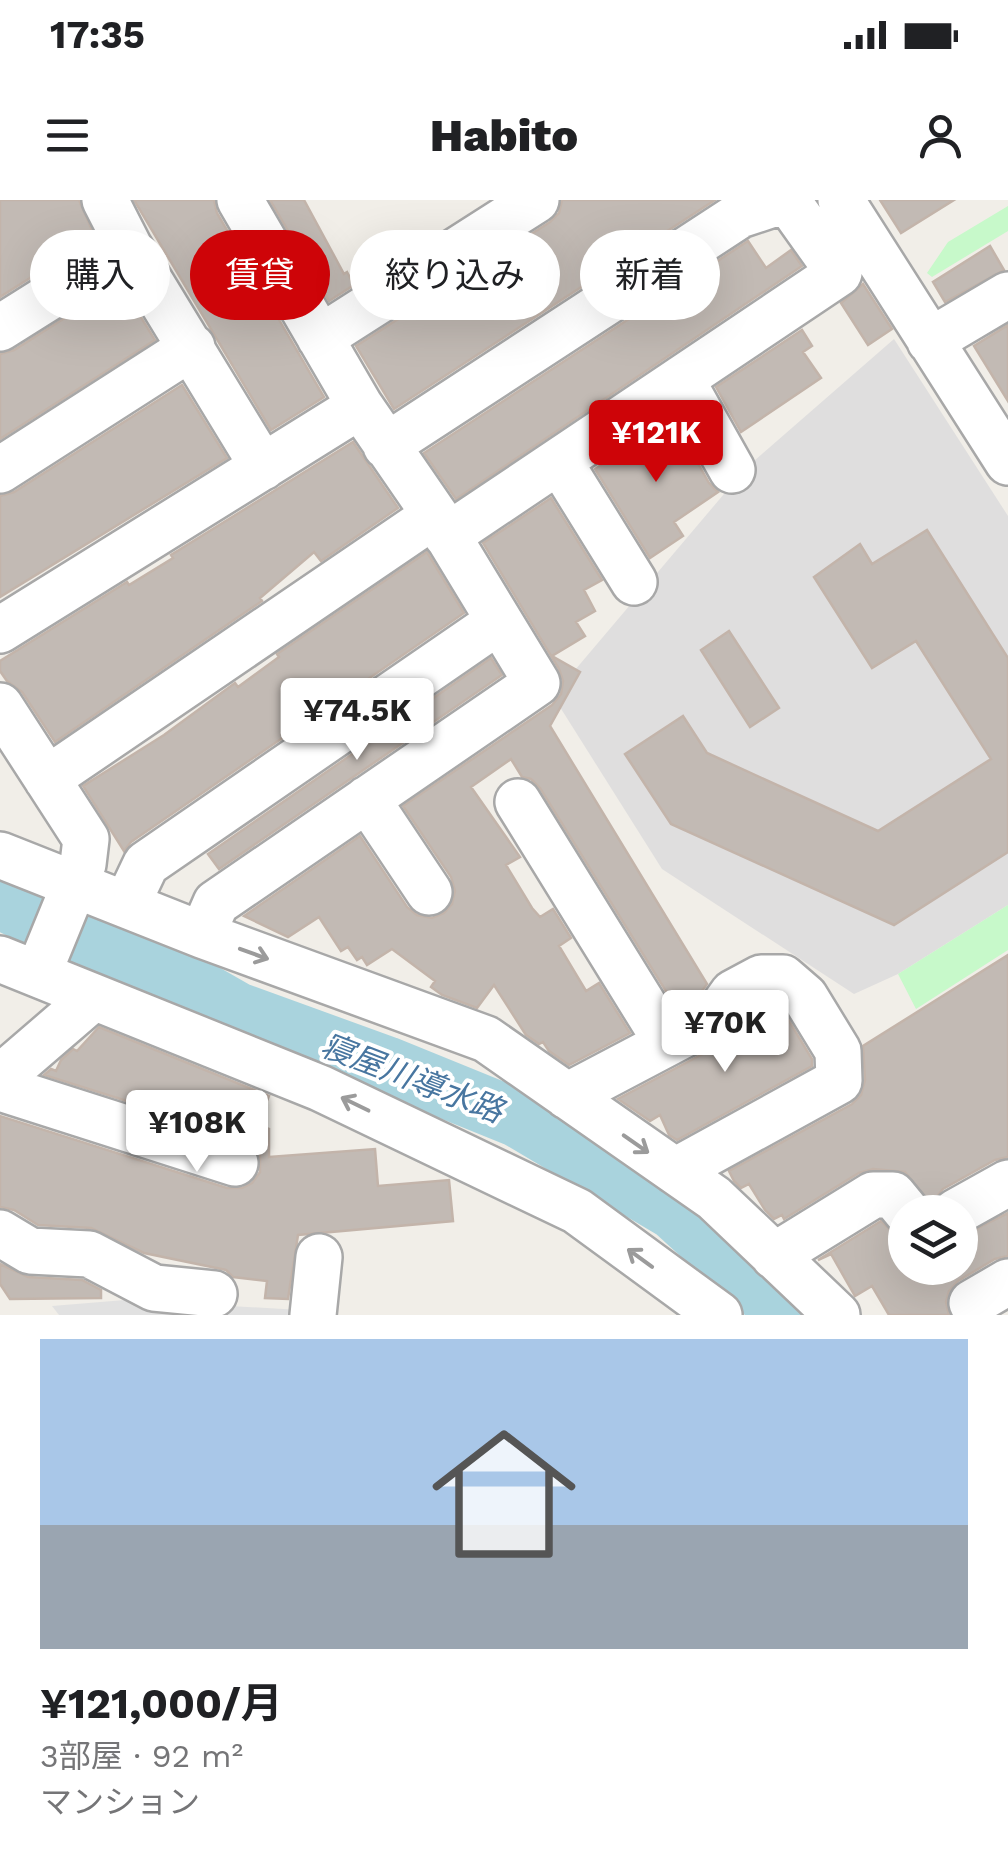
<!DOCTYPE html>
<html lang="ja">
<head>
<meta charset="utf-8">
<style>
	:root { --surface:#fff; --page:#f2f2f2; --text:#202124; --muted:#757577; --line:#e0e0e0; --accent:#ce0408 }
	body { margin:0; font-family:"Work Sans","Noto Sans JP",sans-serif; background:var(--page); color:var(--text); height:100vh; display:flex; flex-direction:column; font-size:38px; white-space:nowrap }
	* { box-sizing:border-box; margin:0 }
	p { font-size:32px; color:var(--muted) }
	.icon { flex:none; width:55px; height:55px; fill:none; stroke:currentColor; stroke-width:2; stroke-linecap:round; stroke-linejoin:round }
	.map { position:relative; height:1115px; overflow:hidden }
	.drawer { display:flex; flex-direction:column; background:var(--surface); flex:1 }
	.drawer>* { flex:none }
	.top-card { position:absolute; left:30px; top:30px; width:950px; height:90px; display:flex; gap:20px }
	.buttons { position:absolute; left:888px; top:995px; display:grid; gap:20px }
	.buttons a { display:grid; place-items:center; width:90px; height:90px; border-radius:50%; background:var(--surface); box-shadow:0 10px 40px #0002; font-size:50px }
	.price { position:absolute; translate:-50% -85px; padding:0 22px; border-radius:10px; background:#fff; color:#222; font-size:32px; line-height:65px; filter:drop-shadow(0 2px 5px #0008) }
	.price::after { content:''; position:absolute; left:50%; top:60px; width:30px; height:22px; margin-left:-15px; background:inherit; clip-path:polygon(0 0,100% 0,50% 100%) }
	.price.selected { background:var(--accent); color:#fff }
	ul { padding:0; list-style:none }
	li { display:grid; align-content:center; gap:20px; height:530px; padding:0 40px }
	li+li { border-top:2px solid var(--line) }
	li span { display:grid; place-items:center; height:310px; border-radius:0px; color:#555 }
	li>.icon { margin-inline-start:auto }
	span .icon { width:180px; height:180px; fill:#fffc; stroke-width:1 }
	li b { font-size:42px }
	.pill { padding:0 35px; border-radius:45px; background:var(--surface); box-shadow:0 10px 40px #0002; font-size:35px; line-height:90px }
	.pill.selected { background:var(--accent); color:#fff }
	.status { display:flex; justify-content:space-between; align-items:center; height:70px; padding:0 50px; background:var(--surface); direction:ltr }
	.status svg { height:28px; fill:currentColor }
	header { display:flex; justify-content:space-between; align-items:center; height:130px; padding:0 40px; background:var(--surface); font-size:45px; font-weight:800 }
	.map>svg:first-child { display:block }
</style>
</head>
<body>
<div class="status"><b>17:35</b><svg viewBox="0 0 49 12"><path d="M0 12V9h3v3zM5 12V6h3v6zM10 12V3h3v9zM15 12V0h3v12zM26 1h20v11H26zM47 4h2v5h-2z"/></svg></div>
<header><svg class="icon" aria-label="menu" viewBox="0 0 24 24"><path d="M4 6h16M4 12h16M4 18h16"/></svg>Habito<svg class="icon" aria-label="person" viewBox="0 0 24 24"><circle cx="12" cy="8" r="4"/><path d="M4 21q1-7 8-7t8 7"/></svg></header>
<div class="map">
<svg width="1008" height="1115" viewBox="0 0 1008 1115">
	<rect width="100%" height="100%" fill="#f1eee8"/>
	<path fill="#dfdede" d="M894,139L1008,316V705L898,774L854,794L662,669L553,496L746,268Z"/>
	<path fill="#c7f9ca" d="M1008,6V31L932,77L927,73L948,42Z
		M1008,705V750L916,809L898,774Z"/>
	<path fill="#e1e1e1" d="M125,1100L300,1110V1115H59L52,1106Z"/>
	<g fill="none" stroke-linecap="round" stroke-linejoin="round">
		<path stroke="#a9d3dd" stroke-width="58" d="M0,700L102,750L181,779L237,811L386,865L517,918L674,1011L788,1115"/>
	</g>
	<path fill="#c2bab4" stroke="#c3b4aa" stroke-width="2.5" d="M0,0H79L95,37L0,97Z
		M134,0H214L217,13L324,197L271,230Z
		M270,0H304L344,74L347,72L354,85L329,101Z
		M562,0H715L394,209L356,146L550,22L559,13Z
		M880,0H954L901,33Z
		M748,41L766,68L791,50L802,66L456,299L424,253Z
		M990,46L1004,70L945,102L933,82Z
		M120,83L155,140L0,239V154L14,150Z
		M863,84L892,129L868,145L841,103Z
		M1008,125V201L974,146Z
		M802,130L812,146L803,152L821,178L741,232L716,187Z
		M182,185L227,258L0,397V296L14,292Z
		M672,217L709,283L718,292L674,322L683,336L650,358L595,269Z
		M353,242L398,308L321,361L314,352L260,398L262,401L55,542L22,492L7,481L0,471V461L127,382L129,385L173,358L171,355Z
		M551,298L602,380L584,390L595,411L576,422L585,436L552,456L580,472L550,526L707,784L697,798L677,809L540,588L531,579L522,577L511,559L471,587L520,657L506,665L532,708L540,717L553,709L571,738L559,746L586,791L599,783L630,833L569,865L549,851L543,842L539,844L526,835L494,785L477,808L442,795L431,787L435,781L392,749L367,765L362,757L357,760L348,747L341,751L319,717L288,737L244,716L360,636L407,707L417,715L432,718L444,713L452,704L455,691L451,677L403,606L552,505L561,494L563,481L559,469L483,343Z
		M927,330L1008,458V652L894,725L671,624L625,554L683,516L707,553L878,631L991,559L916,441L872,468L814,377L860,344L872,364Z
		M427,352L464,413L131,642L124,651L83,586L164,535L235,483L238,487L279,457L277,454Z
		M729,431L779,508L750,527L701,450Z
		M491,458L502,475L219,669L208,654Z
		M1008,755V957L995,960L943,989L931,1004L905,972L873,969L859,973L784,1019L782,1015L774,1019L765,1010L749,984L741,988L734,981L729,971L852,904L861,895L865,880L863,846Z
		M768,804H773L785,814L812,859V866L677,940L669,935L660,915L650,921L618,899L727,841L751,813Z
		M99,827L269,896L257,925L269,929V957L375,949L378,986L449,980L453,1021L298,1035L288,1099L265,1098L267,1081L233,1077L226,1070L144,1053L91,1028L38,1025L14,1010L0,1007V916L227,988H242L252,983L260,972V956L255,946L244,938L44,875L51,869L56,871L61,860L73,849L77,851Z
		M1008,1013V1056L995,1059L958,1081L949,1091L946,1102L949,1115H889L872,1086L855,1096L831,1054L818,1060L881,1021L897,1036L905,1037V1068H960V1037Z
		M0,1064L28,1077L82,1080L101,1090V1098L10,1099L0,1084Z"/>
	<g fill="none" stroke-linecap="round" stroke-linejoin="round">
		<defs>
			<path id="minor" d="M105,0L129,47L263,267
				M841,0L1008,262
				M0,128L129,47
				M320,138L536,0
				M930,141L1008,95
				M681,179L732,270
				M386,246L740,15L785,0
				M559,261L634,382
				M0,270L192,147
				M447,336L839,73L787,0
				M0,430L360,206
				M0,506L86,639L83,664L38,774
				M47,579L435,315
				M367,599L429,692
				M518,602L667,843
				M0,655L202,735L486,839L714,998L837,1115
				M127,704L146,664L499,421
				M202,735L216,703L537,483L435,315L360,206L240,0
				M0,759L320,888L577,1011L719,1115
				M0,878L94,797
				M0,888L235,963
				M567,896L715,818L733,793L761,778H783L805,797L838,851L839,881L675,971
				M956,1012L1008,983
				M0,1033L30,1051L89,1054L154,1088L214,1094
				M774,1056L873,995H893L907,1012
				M972,1103L1008,1082
				M313,1115L319,1057"/>
		</defs>
		<use href="#minor" stroke="#a8a8a8" stroke-width="50"/>
		<use href="#minor" stroke="#fff" stroke-width="45"/>
	</g>
	<defs><path id="oneway-shaft" d="M-6 0H5M1.5-3L5.5 0L1.5 3" fill="none" stroke-width="1.6" stroke-linecap="round" stroke-linejoin="round" transform="scale(2.5)"/></defs>
	<g stroke="#9b9b9b">
		<use href="#oneway-shaft" transform="translate(254 754) rotate(20)"/>
		<use href="#oneway-shaft" transform="translate(355 904) rotate(-154)"/>
		<use href="#oneway-shaft" transform="translate(636 944) rotate(35)"/>
		<use href="#oneway-shaft" transform="translate(640 1058) rotate(-144)"/>
	</g>
	<g text-anchor="middle" dominant-baseline="central" stroke-width="8" stroke-linejoin="round" paint-order="stroke">
		<g font-size="32" font-style="italic" fill="#4876a0" stroke="#fff">
			<text transform="translate(412 878) rotate(21)">寝屋川導水路</text>
		</g>
	</g>
</svg>
<div class="buttons">
<a><svg class="icon" aria-label="layers" viewBox="0 0 24 24"><path d="M12 4l9 5-9 5-9-5zM3 14l9 5 9-5"/></svg></a>
</div>
<b class="price selected" style="left:656px;top:285px">¥121K</b>
<b class="price" style="left:357px;top:563px">¥74.5K</b>
<b class="price" style="left:725px;top:875px">¥70K</b>
<b class="price" style="left:197px;top:975px">¥108K</b>
<div class="top-card">
<a class="pill">購入</a>
<a class="pill selected">賃貸</a>
<a class="pill">絞り込み</a>
<a class="pill">新着</a>
</div>
</div>
<section class="drawer">
<ul>
<li><span style="background:linear-gradient(#a9c7e8 60%,#9aa5b1 0)"><svg class="icon" aria-label="home" viewBox="0 0 24 24"><path d="M3 11l9-7 9 7M6 9v11h12V9"/></svg></span><div><b>¥121,000/月</b><p>3部屋 · 92 m²</p><p>マンション</p></div></li>
</ul>
</section>
</body>
</html>
